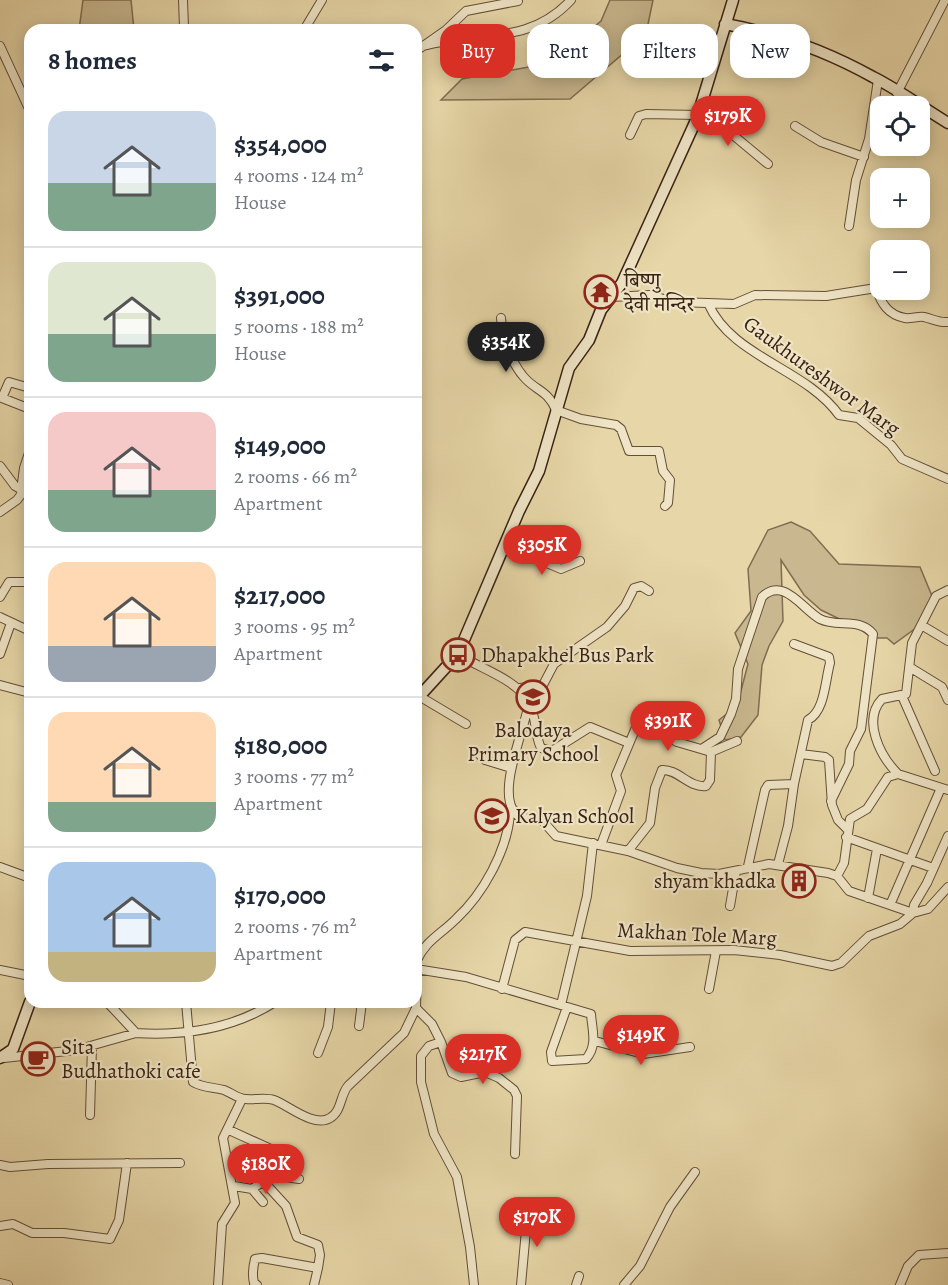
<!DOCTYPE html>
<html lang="en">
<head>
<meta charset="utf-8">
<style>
	:root { --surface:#fff; --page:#f6f6f7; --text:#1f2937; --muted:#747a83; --line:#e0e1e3; --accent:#d93025 }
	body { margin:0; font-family:Alegreya,"Noto Serif Devanagari",serif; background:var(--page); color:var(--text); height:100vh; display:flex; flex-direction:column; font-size:22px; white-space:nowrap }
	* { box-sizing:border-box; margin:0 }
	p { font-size:20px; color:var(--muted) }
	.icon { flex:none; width:33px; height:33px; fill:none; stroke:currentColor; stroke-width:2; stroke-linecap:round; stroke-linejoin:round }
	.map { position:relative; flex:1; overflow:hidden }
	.panel { position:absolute; left:24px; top:24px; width:398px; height:984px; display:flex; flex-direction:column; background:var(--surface); border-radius:18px; box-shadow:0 3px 15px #0003 }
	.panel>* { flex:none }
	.guide { position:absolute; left:440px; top:24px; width:418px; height:54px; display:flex; gap:12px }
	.controls { position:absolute; left:870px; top:96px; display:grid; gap:12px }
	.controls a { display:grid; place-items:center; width:60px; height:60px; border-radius:12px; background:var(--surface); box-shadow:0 3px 15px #0003; font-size:30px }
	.price { position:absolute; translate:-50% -51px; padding:0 14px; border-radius:21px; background:var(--accent); color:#fff; font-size:20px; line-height:39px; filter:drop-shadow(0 2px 3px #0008) }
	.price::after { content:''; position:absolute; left:50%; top:36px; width:18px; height:14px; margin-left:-9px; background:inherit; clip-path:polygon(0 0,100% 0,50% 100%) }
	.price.selected { background:#222; color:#fff }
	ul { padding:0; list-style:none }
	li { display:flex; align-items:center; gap:18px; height:150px; padding:0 24px }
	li+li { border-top:2px solid var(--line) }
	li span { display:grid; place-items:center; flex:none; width:168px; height:120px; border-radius:18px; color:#555 }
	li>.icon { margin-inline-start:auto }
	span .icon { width:72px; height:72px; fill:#fffc; stroke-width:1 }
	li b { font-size:26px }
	h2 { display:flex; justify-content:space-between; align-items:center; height:72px; padding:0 24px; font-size:26px }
	.tag { padding:0 21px; border-radius:18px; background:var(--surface); box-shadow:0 3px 15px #0003; font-size:21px; line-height:54px }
	.tag.selected { background:var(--accent); color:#fff }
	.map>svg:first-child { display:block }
</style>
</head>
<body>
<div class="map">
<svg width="948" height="1285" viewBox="0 0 948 1285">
	<rect width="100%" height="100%" fill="#e7d7a8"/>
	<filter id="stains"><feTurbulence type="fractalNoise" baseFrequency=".00333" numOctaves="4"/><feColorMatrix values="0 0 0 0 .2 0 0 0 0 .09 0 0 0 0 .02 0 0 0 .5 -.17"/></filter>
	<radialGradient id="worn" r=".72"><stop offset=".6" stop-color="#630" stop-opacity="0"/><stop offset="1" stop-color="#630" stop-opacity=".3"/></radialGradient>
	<path fill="#c9b88f" stroke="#806c52" stroke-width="1.5" d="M83,0H131L134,30H79Z
		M610,0H653L646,34L570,99L441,100L462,79L540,65L570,47L601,21Z
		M791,522L810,531L839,564L920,567L932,596L920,625L894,644L887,638H872L860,629L821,610L804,595L781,560L783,621L769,646L762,665L758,715L741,737L725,740L719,720L737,706L748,664L735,633L751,611L748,569L768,530Z"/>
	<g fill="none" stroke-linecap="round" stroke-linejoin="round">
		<defs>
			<path id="street" d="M183,0L184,27L187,30
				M304,30L322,0
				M0,46L30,111
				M423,46C476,31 529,46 571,0
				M416,51L446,30L466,11L518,1
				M897,93L945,0
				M697,118L733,135L768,164
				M795,126L821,142L864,157
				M630,135L639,116L646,114L698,115
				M849,226L856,180L869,139L878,80
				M611,297L650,295L674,302L708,303C731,357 805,368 839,415L858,418L891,445L902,459L948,479
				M708,303L734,304L755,295L826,296L876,288C881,303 888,315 905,318C911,319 918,316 924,317C933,319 939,323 948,322
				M501,318C502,336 511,362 523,376C535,391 547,389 556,410L581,419L616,425L621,429L629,451H659L663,471L670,480L668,503L665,506
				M30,388L9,382L2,398L30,409
				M0,466L15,486L30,494
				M21,491L24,468L30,450
				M0,512L17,500L23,492
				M504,545L561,569L580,561
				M0,597L9,582H25
				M0,617L30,631
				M923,626L948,641
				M0,654L11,623
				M458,654C480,669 515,678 529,702C526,727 494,795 517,815C523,821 533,817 540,818L556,836L628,851L677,868L701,873L719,874L769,864L828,873L837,876L849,891L913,913L914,905L927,883L948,836
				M911,668L942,687L948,700
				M0,685L30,693
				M520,688L543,685L554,664L607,627L625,606L634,588L641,586L649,591
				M419,696L466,724
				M902,696L935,771
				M529,703C537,717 534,734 541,748L552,751L590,727L629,743
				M703,748L720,737L731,714L736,699L738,669L762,597C784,576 803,610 820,619C837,628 860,617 873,634L861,729L850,751L849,764L831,801
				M801,754L825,757L829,760L832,805L838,820L847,829
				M480,755L485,760L511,768
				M898,774C880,756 862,720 882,699L906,694L912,643L936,596L948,590
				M846,837L933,868
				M601,845L621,791L616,775L637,725L650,726L677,742L711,752
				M628,851L650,823L655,788L662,770C678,769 689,788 706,786L710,780L711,752L737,741
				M778,864L788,826L794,784
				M748,866L765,790L768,785L794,784L808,720C825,711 825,681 830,663L829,657L794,644
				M0,867L30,878
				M837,876L844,863L850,819L867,809L888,777L898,774L948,790
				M868,898L877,849
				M890,905L941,788
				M730,906L736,871
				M416,962C425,941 440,935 456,919C483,894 507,851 510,814L514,810
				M416,969L466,977L591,1014C592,1030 598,1045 586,1059L552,1061L551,1052L567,1007
				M0,970L30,976
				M502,989L515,940L525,932L630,951L734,950L780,955L832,966L841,963L869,936L900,924L913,913L928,909L948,887
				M709,989L716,951
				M107,1002L136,1033C185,1036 233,1029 275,1002
				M186,1002L193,1082C203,1088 213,1087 224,1090C232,1093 238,1099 246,1099C255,1100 265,1097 274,1100C288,1105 314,1128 330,1118C342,1111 340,1095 348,1086L404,1033L416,1008L417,969
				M561,1005L587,896L593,843
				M416,1008L432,1024L441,1042L429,1046L421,1056V1082L434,1134L457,1177L470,1247L474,1285
				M359,1026L362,1002
				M595,1041L643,1054L690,1047
				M441,1042L452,1073L461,1077L485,1072L499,1078L514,1090L517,1096L515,1154
				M318,1053L328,1027L331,1002
				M4,1058L76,1050L136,1033
				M90,1115L92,1046
				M229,1130L273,1150
				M0,1165L10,1167L48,1164L180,1163
				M263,1181L286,1206L297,1237L318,1245L320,1255L318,1268
				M234,1186L252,1189L273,1175L299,1179
				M252,1189L263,1202
				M0,1226L13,1224L32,1233H64L110,1239L119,1220L127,1163
				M0,1283L8,1285
				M218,1285L222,1224L235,1203L223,1138L242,1099
				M257,1285L254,1283C252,1275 253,1267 255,1259L262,1258L318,1268L314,1285
				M521,1285L528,1208
				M576,1285L579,1276
				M624,1285L640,1266L670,1207L695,1172
				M900,1285L908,1266L919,1255L948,1253"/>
			<path id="secondary" d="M725,24C776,33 828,52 873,77C899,90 923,108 948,123
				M416,700L458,654L519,511L539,471L569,368L589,340L601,310L622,283L697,118L733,0
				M0,1058L13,1049L30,1002"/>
		</defs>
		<use href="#street" stroke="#644e39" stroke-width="10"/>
		<use href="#secondary" stroke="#382114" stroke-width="13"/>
		<use href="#street" stroke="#efe5c6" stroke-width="8"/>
		<use href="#secondary" stroke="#efe5c6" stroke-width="10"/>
	</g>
	<defs>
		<symbol id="temple-ring" viewBox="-11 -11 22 22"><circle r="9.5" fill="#efe5c6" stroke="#8f2418" stroke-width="1.5"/><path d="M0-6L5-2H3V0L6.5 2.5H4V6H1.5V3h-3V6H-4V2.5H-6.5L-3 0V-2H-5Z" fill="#8f2418"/></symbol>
		<symbol id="bus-ring" viewBox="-11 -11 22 22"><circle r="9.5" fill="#efe5c6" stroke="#8f2418" stroke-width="1.5"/><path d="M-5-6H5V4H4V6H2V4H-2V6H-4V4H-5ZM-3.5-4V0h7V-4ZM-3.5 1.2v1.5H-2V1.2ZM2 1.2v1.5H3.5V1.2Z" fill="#8f2418"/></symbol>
		<symbol id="school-ring" viewBox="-11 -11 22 22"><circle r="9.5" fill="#efe5c6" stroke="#8f2418" stroke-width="1.5"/><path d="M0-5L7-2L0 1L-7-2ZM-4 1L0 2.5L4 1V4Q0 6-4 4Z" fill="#8f2418"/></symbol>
		<symbol id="building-ring" viewBox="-11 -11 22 22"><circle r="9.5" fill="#efe5c6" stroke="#8f2418" stroke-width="1.5"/><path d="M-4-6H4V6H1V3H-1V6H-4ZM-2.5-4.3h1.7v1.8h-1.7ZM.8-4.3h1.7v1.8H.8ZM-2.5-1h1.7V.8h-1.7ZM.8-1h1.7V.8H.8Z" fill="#8f2418"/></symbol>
		<symbol id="cafe-ring" viewBox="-11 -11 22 22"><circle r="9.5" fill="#efe5c6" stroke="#8f2418" stroke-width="1.5"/><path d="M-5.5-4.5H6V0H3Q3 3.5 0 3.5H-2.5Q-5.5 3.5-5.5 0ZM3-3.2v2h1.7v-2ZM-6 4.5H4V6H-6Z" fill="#8f2418"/></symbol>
	</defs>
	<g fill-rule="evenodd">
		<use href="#temple-ring" x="582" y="273" width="38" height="38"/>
		<use href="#bus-ring" x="439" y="636" width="38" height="38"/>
		<use href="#school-ring" x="514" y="678" width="38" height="38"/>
		<use href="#school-ring" x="473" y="797" width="38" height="38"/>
		<use href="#building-ring" x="780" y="862" width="38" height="38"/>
		<use href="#cafe-ring" x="19" y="1040" width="38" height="38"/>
	</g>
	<g text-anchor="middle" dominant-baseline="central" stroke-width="4.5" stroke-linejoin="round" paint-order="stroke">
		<g font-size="21" fill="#382114" stroke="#efe5c6" text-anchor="start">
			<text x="624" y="280">बिष्णु<tspan x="624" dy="24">देवी मन्दिर</tspan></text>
			<text x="481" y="655">Dhapakhel Bus Park</text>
			<text x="533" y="730" text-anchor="middle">Balodaya<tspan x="533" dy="24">Primary School</tspan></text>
			<text x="515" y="816">Kalyan School</text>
			<text x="776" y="881" text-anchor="end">shyam khadka</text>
			<text x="61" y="1047">Sita<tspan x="61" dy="24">Budhathoki cafe</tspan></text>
		</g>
		<g font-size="21" fill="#382114" stroke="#efe5c6">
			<text transform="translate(822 376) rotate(36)">Gaukhureshwor Marg</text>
			<text transform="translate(697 934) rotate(3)">Makhan Tole Marg</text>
		</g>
	</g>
	<rect width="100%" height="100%" filter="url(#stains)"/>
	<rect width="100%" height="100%" fill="url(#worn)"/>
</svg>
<div class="controls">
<a><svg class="icon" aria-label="locate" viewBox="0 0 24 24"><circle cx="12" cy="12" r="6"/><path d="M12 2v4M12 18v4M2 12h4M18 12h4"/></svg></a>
<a>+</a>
<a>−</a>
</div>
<b class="price" style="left:728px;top:147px">$179K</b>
<b class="price selected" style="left:506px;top:373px">$354K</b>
<b class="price" style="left:542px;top:576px">$305K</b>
<b class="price" style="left:668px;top:752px">$391K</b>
<b class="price" style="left:641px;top:1066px">$149K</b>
<b class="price" style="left:483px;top:1085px">$217K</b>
<b class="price" style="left:266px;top:1195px">$180K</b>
<b class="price" style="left:537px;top:1248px">$170K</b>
<div class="guide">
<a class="tag selected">Buy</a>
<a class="tag">Rent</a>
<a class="tag">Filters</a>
<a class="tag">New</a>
</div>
<section class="panel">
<h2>8 homes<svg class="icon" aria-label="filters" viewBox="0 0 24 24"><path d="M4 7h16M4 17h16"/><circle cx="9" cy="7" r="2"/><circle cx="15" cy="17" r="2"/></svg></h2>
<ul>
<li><span style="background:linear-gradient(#c9d6e8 60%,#7fa58c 0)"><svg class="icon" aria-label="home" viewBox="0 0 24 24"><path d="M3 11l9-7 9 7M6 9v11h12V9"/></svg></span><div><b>$354,000</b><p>4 rooms · 124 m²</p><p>House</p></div></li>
<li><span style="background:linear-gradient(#dfe7d0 60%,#7fa58c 0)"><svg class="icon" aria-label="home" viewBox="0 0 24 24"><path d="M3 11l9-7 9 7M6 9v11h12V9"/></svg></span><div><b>$391,000</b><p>5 rooms · 188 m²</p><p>House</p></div></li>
<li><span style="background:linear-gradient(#f6c9c9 65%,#7fa58c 0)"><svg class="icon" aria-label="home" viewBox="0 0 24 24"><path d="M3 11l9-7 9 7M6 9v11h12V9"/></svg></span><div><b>$149,000</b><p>2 rooms · 66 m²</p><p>Apartment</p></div></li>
<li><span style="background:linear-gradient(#ffd9b3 70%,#9aa5b1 0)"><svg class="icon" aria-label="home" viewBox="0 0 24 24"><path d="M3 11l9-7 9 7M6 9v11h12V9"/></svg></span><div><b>$217,000</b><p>3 rooms · 95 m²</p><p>Apartment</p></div></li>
<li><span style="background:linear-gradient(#ffd9b3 75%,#7fa58c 0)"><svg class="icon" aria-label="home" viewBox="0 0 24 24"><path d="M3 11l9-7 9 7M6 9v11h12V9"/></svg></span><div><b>$180,000</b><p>3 rooms · 77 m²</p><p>Apartment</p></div></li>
<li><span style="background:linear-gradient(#a9c7e8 75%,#c2b280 0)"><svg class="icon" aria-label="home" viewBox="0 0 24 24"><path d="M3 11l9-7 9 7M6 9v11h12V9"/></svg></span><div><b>$170,000</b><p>2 rooms · 76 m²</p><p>Apartment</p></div></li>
</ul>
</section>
</div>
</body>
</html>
